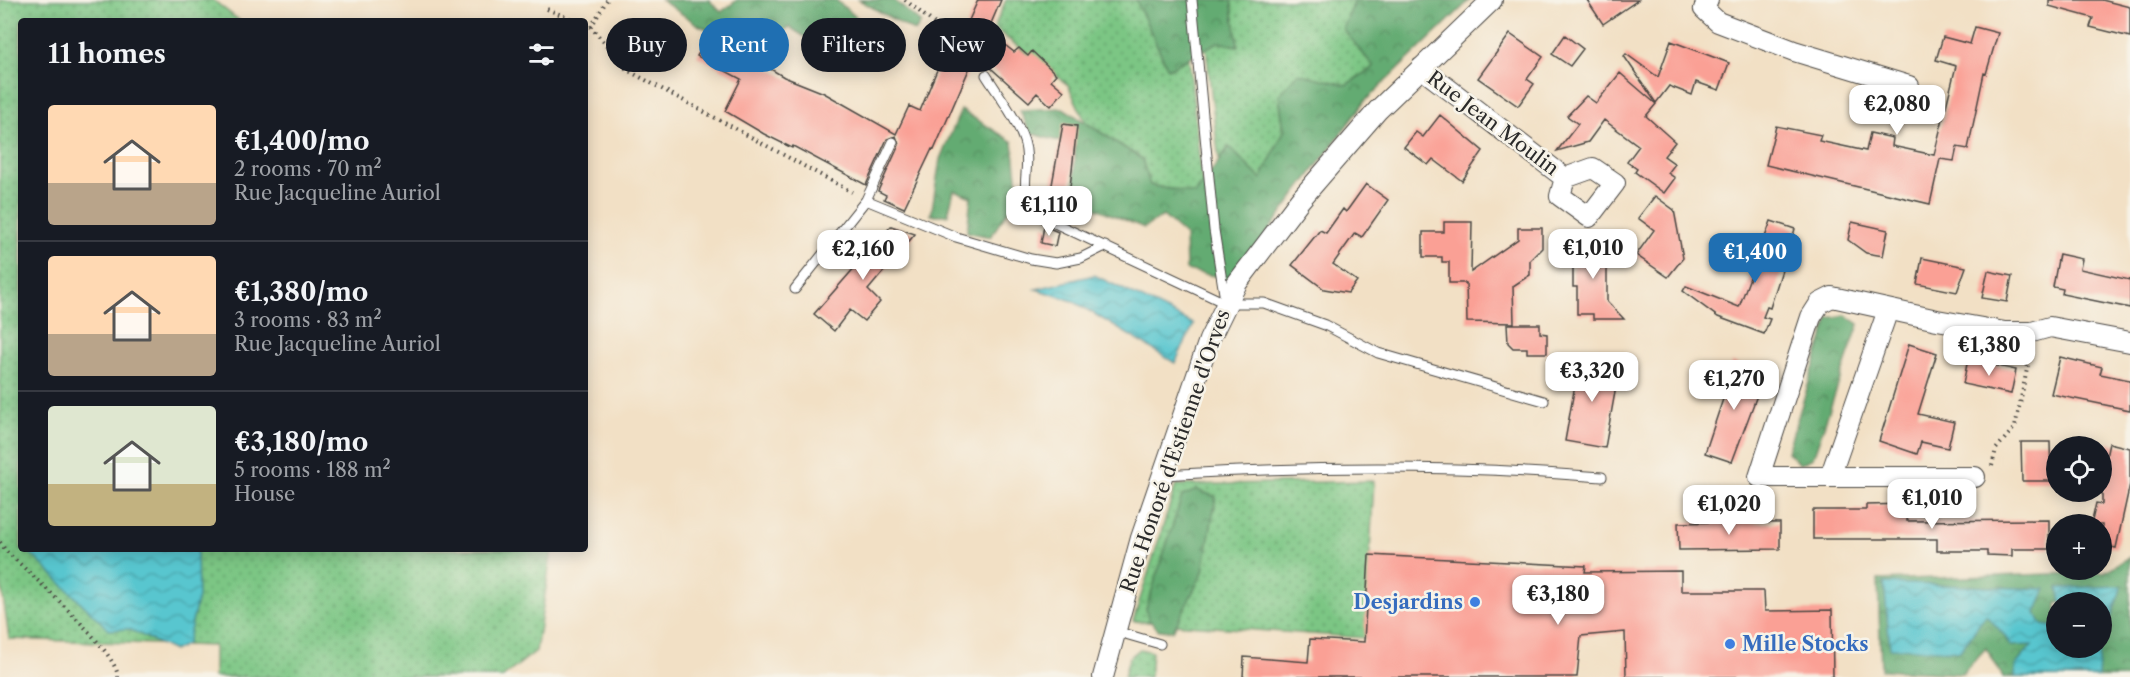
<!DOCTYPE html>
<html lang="en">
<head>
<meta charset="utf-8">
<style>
	:root { --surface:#171b24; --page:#242831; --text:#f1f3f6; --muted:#9ea1a6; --line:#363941; --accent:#1f6fb2 }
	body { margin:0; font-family:"Libre Caslon Text",serif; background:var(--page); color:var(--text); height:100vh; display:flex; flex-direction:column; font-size:22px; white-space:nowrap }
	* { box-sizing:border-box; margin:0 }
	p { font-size:20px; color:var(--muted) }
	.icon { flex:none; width:33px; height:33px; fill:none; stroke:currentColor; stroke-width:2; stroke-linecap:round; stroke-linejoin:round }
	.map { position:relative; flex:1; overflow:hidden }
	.panel { position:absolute; left:18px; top:18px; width:570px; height:534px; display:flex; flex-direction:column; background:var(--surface); border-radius:6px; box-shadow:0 3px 15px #0003 }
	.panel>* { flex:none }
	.top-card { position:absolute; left:606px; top:18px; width:570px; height:54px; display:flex; gap:12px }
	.fabs { position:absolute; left:2046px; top:436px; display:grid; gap:12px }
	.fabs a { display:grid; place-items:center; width:66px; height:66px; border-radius:50%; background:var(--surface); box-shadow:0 3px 15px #0003; font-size:30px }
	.price { position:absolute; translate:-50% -51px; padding:0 14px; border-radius:12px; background:#fff; color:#222; font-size:20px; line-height:39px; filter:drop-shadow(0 2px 3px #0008) }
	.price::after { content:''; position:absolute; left:50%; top:36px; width:18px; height:14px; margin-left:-9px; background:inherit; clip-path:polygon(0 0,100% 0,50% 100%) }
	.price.active { background:var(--accent); color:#fff }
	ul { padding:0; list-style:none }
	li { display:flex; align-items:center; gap:18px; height:150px; padding:0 30px }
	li+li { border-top:2px solid var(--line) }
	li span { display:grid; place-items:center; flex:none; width:168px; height:120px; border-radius:6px; color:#555 }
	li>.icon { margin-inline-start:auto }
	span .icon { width:72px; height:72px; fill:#fffc; stroke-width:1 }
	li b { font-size:26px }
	h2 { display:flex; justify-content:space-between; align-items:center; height:72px; padding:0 30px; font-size:26px }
	.pill { padding:0 21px; border-radius:27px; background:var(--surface); box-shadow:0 3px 15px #0003; font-size:21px; line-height:54px }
	.pill.active { background:var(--accent); color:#fff }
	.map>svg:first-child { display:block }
</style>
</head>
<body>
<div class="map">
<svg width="2130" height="677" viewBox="0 0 2130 677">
	<defs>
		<pattern id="grass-dots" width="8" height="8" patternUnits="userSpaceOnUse" patternTransform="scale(1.5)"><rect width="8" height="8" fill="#7bc684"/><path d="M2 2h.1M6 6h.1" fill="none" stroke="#65a16c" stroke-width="1.8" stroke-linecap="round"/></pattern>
		<pattern id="forest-crowns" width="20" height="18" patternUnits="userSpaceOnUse" patternTransform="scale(1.5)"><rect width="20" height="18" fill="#64ab72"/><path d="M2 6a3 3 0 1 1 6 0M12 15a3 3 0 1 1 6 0" fill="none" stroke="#538b5e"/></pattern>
		<pattern id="water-waves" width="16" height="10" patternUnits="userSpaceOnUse" patternTransform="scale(1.5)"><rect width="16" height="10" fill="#58c6cf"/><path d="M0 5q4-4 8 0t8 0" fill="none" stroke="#49a1a8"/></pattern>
	</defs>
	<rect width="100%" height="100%" fill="#f7f3e8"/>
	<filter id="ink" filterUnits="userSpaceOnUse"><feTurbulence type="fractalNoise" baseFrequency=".0167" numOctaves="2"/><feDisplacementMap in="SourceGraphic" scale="12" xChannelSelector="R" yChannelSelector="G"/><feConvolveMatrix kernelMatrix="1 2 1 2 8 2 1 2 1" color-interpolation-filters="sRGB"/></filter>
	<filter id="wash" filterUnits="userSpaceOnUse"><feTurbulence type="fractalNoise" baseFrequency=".008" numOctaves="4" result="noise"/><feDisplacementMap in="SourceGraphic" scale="24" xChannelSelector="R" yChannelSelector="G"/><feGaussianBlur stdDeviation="1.35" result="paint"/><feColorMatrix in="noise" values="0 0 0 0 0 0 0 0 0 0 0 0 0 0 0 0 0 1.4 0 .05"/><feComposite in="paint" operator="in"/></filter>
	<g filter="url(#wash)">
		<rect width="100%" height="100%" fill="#f2e0c5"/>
		<path fill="url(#grass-dots)" stroke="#537858" stroke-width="1.5" d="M0,0H213L240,21H21V549H552L536,651L503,677H214V646L9,639L0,575Z
			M1006,0H1136L1168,69L1189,58L1202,184L1195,194L1149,185L1142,159L1086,123L1068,85L994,28Z
			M1231,0H1355L1344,29L1374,67L1346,85L1279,95L1284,131L1261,180L1229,147L1219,161L1206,48L1218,42L1238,46Z
			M1374,481L1365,638L1133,621L1176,485Z
			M1140,649L1152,652L1150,677H1124L1129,658Z"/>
		<path fill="url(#forest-crowns)" stroke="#486b4e" stroke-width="1.5" fill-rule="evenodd" d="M661,0H709L721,12L737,0H836L870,29L862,44L841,31L826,50L789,27L758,51L700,26Z
			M859,0H894L921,23L915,32Z
			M1136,0H1231L1238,46L1218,42L1168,69Z
			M1355,0H1470L1365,101L1232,280L1186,270L1185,235L1163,216L1144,228L1074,199L1075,146L1030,133L1020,110L1063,108L1142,159L1150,185L1195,194L1229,147L1261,179L1284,131L1279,95L1298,73L1346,85L1374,67L1343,29Z
			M961,110L1013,142L1019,195L990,237L967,232L971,197L954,190L948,215H931L940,159Z
			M1846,315L1859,324L1813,458L1800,464L1787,452L1829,318Z
			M1197,490L1216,497L1203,572L1173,631L1159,630L1148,619L1146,609L1182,496Z
			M2130,557V677H2003L1986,648L1962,674L1881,670L1878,580L2104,572ZM2056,603H2102V648H2056Z"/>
		<path fill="url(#water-waves)" stroke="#42787d" stroke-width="1.5" d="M1094,275L1194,324L1175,363L1073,301L1036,289Z
			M26,549H197L198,597L187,644L174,651L129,629L109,630Z
			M1884,583L2046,589L2036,613L2042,625L2056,627V648H2100L2098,677H2015V666L2032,645L2010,646L2005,636L1986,615L1960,651L1890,648Z
			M2122,586L2102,643V603H2061L2058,588Z"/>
		<g id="blocks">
			<path fill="#faa095" d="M978,0H1001L986,35L966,27Z
				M1587,0H1638L1603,24Z
				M2049,0H2102L2130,7V37L2090,27L2093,18L2049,6Z
				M1975,27L1998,33L1986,74L1984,73L1968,149L1957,147L1954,161L1940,159L1930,204L1766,165L1776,126L1821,135L1819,141L1866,151L1870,133L1893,138L1892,146L1934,155L1956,66L1936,60L1943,37L1970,44Z
				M711,33L784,77L824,93L896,134L909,106L920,111L944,53L970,67L934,150L932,149L904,208L884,199L886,195L878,191L899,145L896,136L887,139L866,185L793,146L792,148L764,134L725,111L741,79L697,56Z
				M1510,34L1543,57L1527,79L1534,84L1518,106L1478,78Z
				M1565,35L1583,49L1570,66L1552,54Z
				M1671,41L1729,63L1719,90L1696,82L1692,95L1669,86L1656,103L1624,56L1626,54L1658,77Z
				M1001,42L1014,52L1019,48L1028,56L1032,51L1056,74L1051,80L1064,91L1051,106L1037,93L1029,102L984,62Z
				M1620,73L1656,104L1646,116L1675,142L1664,156L1675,164L1668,173L1675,178L1664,193L1635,172L1637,169L1627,162L1639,146L1604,120L1588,142L1557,151L1578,124L1567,116L1586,96L1596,103Z
				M1440,115L1483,151L1462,181L1433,159L1428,165L1404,147L1416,132L1423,137Z
				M1063,124L1077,126L1070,187L1062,219L1047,212Z
				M1366,184L1388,200L1362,237L1355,233L1333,264L1357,281L1348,293L1324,289L1292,265L1320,230L1326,233L1343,209L1346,212Z
				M1655,196L1674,210L1683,258L1668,277L1636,255L1654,230L1638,218Z
				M1771,221L1795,229L1770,308L1767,307L1763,317L1770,319L1764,334L1718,317L1683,291L1686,286L1739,307Z
				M1444,222H1472L1471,272L1518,239V228H1542V248L1530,260V275L1513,286L1514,323L1467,322L1466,283H1449V262H1442V257H1423V232H1444Z
				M1852,222L1888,230L1883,256L1866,253L1848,240Z
				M891,226L915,234L868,290L880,302L864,321L850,310L834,331L814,314Z
				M1044,226L1058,232L1055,246L1041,243Z
				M1573,243H1603L1614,250V264H1607V301L1624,319H1593V314H1577V287H1573Z
				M2059,254L2082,259L2080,269L2130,280V308L2062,294L2063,289L2053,287Z
				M1922,258L1966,267L1957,292L1917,284Z
				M1988,271L2012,276L2007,302L1982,298Z
				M1507,324H1540V333L1547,334V353H1527V348H1513L1508,343Z
				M1909,344L1937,353L1918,414L1954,422L1948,448L1921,442L1917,454L1879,441Z
				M1580,357L1620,364L1605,448L1565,441Z
				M2060,357L2102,367L2100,374L2130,380V410L2051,394Z
				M1968,359L2016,370L2011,394L1963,384Z
				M1732,362L1765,374L1732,462L1705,453L1724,396L1720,395Z
				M2021,442H2050L2051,481H2022Z
				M2109,443L2130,448V484L2116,548L2102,545V525H2091L2096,503L2102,504V476Z
				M1907,504V521L2049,520V549H2012V556L1987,555V551H1937V539H1813V510H1866V505Z
				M1718,522L1780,523V549L1679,550L1678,523Z
				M1369,555L1586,566L1585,572L1681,571V591H1764L1765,611L1832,610L1833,677H1626L1625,632L1581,636L1577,677H1243L1244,657L1308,662L1310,639L1364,642Z"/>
		</g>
	</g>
	<g filter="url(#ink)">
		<use href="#blocks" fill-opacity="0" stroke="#494642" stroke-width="1.5"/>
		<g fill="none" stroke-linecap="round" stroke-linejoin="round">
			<defs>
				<path id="service" d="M1192,0L1214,230L1225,300
					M986,75C1000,97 1016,117 1024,141C1034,173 1011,195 1044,218L1225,303H1264L1325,325L1378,353L1544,401
					M866,200L893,142
					M795,289L866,200L956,237L1031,259L1056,263L1081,258L1105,246
					M1163,475C1307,466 1458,465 1602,477
					M1115,631L1160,644"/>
				<path id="minor" d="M1708,0L1704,9L1718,22L1794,51L1909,86
					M1421,68L1565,178L1560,196L1589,217L1615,183L1593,168L1565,178
					M1830,477L1888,310
					M1975,477H1759L1811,317L1820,303L1832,297L1937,320L2005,332H2032L2050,327L2130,342
					M1103,677L1141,538L1209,340L1237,283L1300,200L1378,110L1492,0"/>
			</defs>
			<use href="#service" stroke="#494642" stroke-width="11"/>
			<use href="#minor" stroke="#494642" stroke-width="22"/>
			<path stroke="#494642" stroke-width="4" stroke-dasharray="1.5 4.5" stroke-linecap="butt" d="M905,0L980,60
				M547,9L576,21
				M585,24L591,27L627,70L852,192
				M591,27L607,0
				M1992,466L1996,449L2015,427L2031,350
				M0,542L6,551C28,572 117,650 118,677"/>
			<use href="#service" stroke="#fff" stroke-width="9"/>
			<use href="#minor" stroke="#fff" stroke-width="20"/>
		</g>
	</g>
	<g fill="#3f7fe0" stroke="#f7f3e8" stroke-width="2">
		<circle cx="1475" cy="602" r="6"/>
		<circle cx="1730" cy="644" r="6"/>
	</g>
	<g text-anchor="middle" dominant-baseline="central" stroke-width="5" stroke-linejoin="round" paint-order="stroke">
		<g font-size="20" fill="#2b2b2b" stroke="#f7f3e8">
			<text transform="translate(1493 123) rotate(37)">Rue Jean Moulin</text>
			<text transform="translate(1175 451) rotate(-71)">Rue Honoré d'Estienne d'Orves</text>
		</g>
		<g font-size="20" font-weight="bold" fill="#366cbe" stroke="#f7f3e8" text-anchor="end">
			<text x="1463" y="602">Desjardins</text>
			<text x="1742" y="644" text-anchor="start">Mille Stocks</text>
		</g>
	</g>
</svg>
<div class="fabs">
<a><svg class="icon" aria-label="locate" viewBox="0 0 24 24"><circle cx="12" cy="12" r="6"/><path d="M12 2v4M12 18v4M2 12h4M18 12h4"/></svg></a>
<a>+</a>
<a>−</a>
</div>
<b class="price" style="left:1897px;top:136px">€2,080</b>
<b class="price" style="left:1049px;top:237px">€1,110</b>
<b class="price" style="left:1593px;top:280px">€1,010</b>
<b class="price" style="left:863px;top:281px">€2,160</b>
<b class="price active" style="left:1755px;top:284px">€1,400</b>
<b class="price" style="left:1989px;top:377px">€1,380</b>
<b class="price" style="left:1592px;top:403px">€3,320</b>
<b class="price" style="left:1734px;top:411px">€1,270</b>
<b class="price" style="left:1932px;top:530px">€1,010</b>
<b class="price" style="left:1729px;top:536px">€1,020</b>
<b class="price" style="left:1558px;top:626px">€3,180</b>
<div class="top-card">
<a class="pill">Buy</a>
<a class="pill active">Rent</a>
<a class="pill">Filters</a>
<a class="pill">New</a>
</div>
<section class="panel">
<h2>11 homes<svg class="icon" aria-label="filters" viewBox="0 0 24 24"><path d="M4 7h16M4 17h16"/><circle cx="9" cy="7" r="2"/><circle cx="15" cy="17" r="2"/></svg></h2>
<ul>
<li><span style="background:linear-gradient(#ffd9b3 65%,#b9a48a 0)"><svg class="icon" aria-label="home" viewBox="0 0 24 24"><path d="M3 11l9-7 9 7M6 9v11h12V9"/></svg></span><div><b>€1,400/mo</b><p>2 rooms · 70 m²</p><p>Rue Jacqueline Auriol</p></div></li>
<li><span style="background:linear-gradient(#ffd9b3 65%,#b9a48a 0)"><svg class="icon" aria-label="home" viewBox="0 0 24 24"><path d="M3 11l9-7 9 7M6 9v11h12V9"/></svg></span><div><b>€1,380/mo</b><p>3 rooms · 83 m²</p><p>Rue Jacqueline Auriol</p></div></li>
<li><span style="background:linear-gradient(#dfe7d0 65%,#c2b280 0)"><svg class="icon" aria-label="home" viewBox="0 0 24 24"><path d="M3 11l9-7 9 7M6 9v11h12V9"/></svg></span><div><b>€3,180/mo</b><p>5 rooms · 188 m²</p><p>House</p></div></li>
</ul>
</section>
</div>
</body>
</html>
